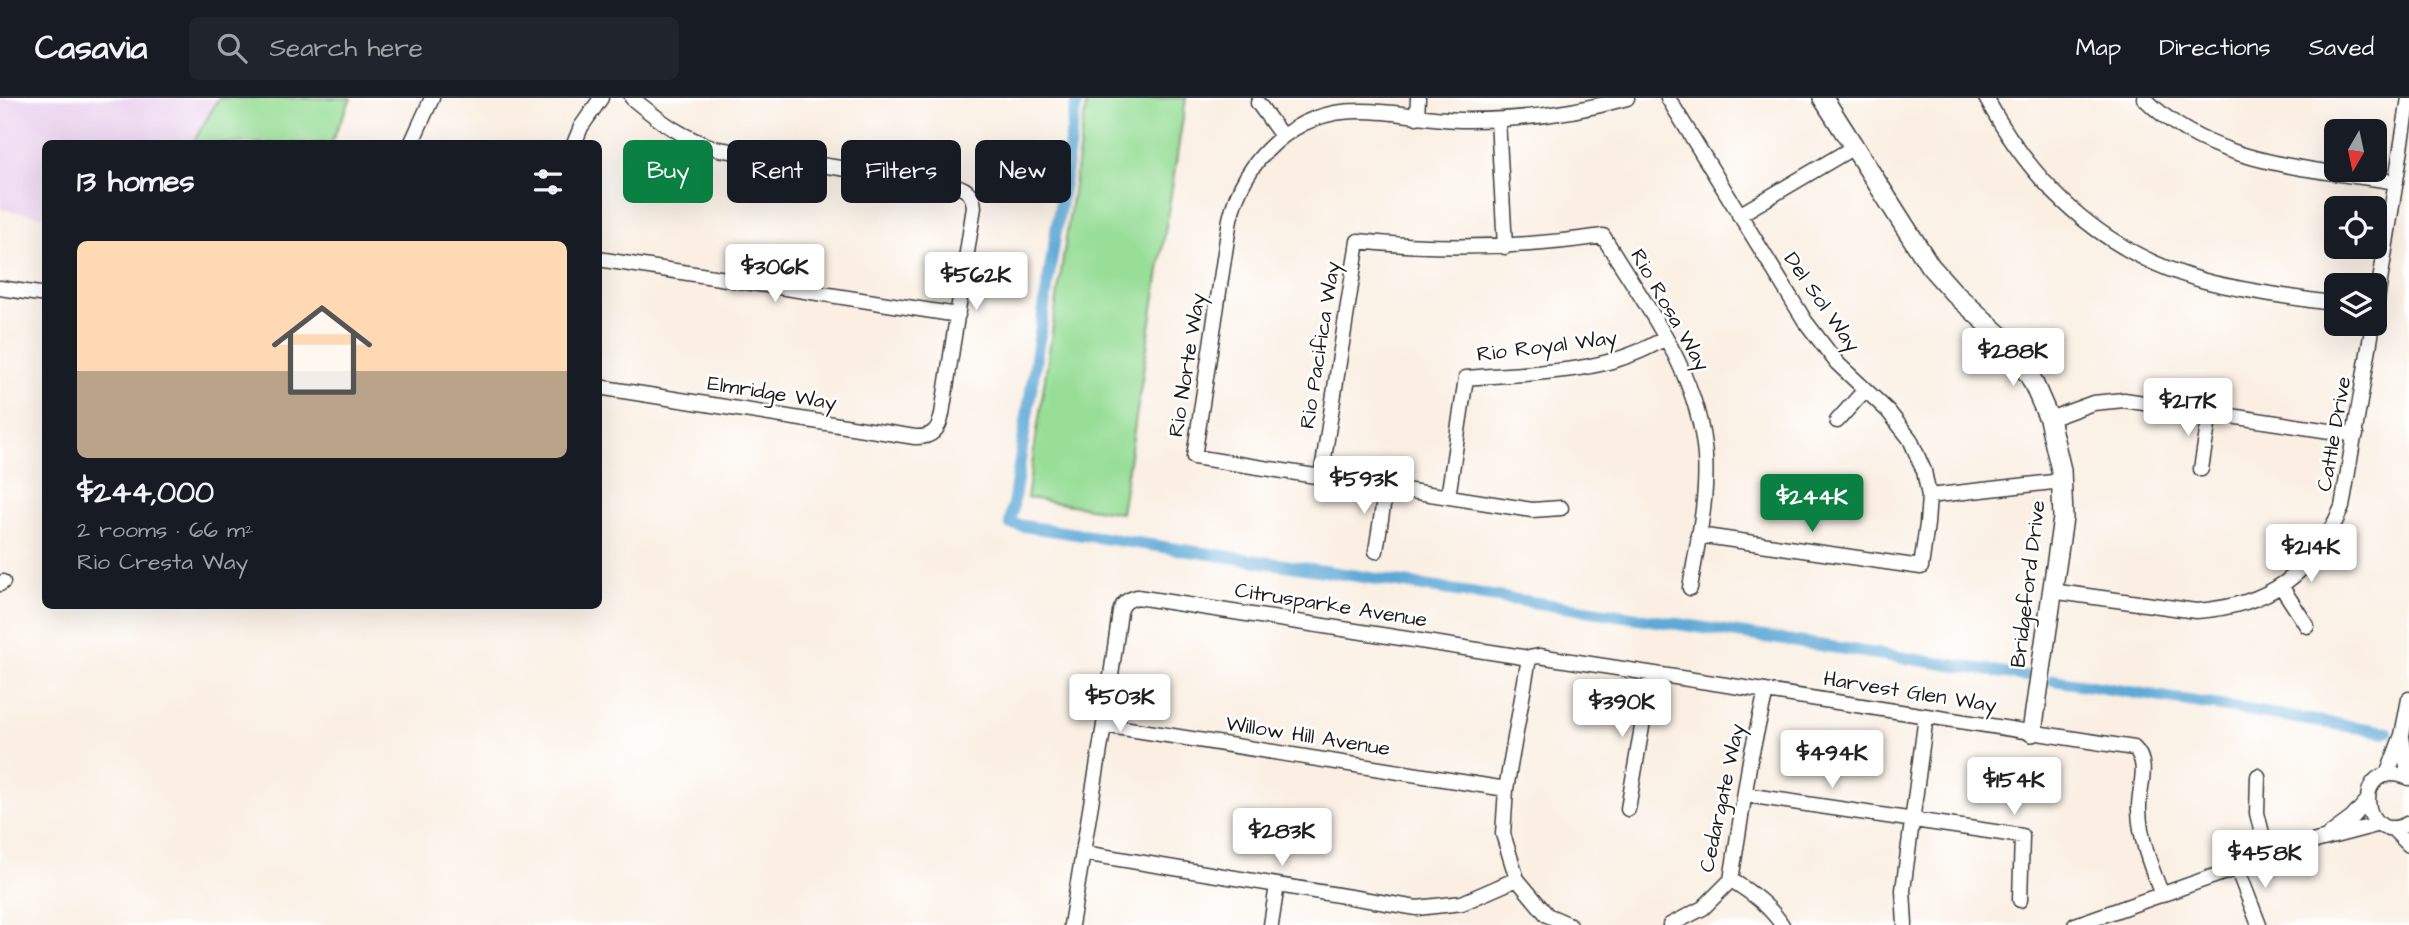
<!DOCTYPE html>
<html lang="en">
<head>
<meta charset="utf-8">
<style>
	:root { --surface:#171b24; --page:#20242c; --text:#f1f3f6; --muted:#9ea1a6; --line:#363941; --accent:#0b8043 }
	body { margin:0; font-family:"Architects Daughter",sans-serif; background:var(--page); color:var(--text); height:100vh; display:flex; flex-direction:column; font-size:26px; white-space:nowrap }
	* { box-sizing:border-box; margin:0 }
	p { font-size:23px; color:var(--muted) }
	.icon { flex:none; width:38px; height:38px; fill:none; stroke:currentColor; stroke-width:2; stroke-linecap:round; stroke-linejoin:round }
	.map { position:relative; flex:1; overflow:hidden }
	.panel { position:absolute; left:42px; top:42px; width:560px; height:469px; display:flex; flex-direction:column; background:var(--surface); border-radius:10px; box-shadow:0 7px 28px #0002 }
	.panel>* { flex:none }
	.banner { position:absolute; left:623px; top:42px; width:665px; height:63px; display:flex; gap:14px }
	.needle { width:46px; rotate:189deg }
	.controls { position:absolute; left:2324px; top:21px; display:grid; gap:14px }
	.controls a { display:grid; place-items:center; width:63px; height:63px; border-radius:10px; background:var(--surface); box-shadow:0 7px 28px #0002; font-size:35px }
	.price { position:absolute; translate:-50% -60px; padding:0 16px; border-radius:7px; background:#fff; color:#222; font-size:23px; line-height:46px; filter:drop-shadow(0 2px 4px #0008) }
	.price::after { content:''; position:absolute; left:50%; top:42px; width:21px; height:16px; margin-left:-10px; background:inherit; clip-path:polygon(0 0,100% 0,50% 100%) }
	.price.selected { background:var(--accent); color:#fff }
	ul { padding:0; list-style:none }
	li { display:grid; align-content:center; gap:14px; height:371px; padding:0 35px }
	li span { display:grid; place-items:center; height:217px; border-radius:10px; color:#555 }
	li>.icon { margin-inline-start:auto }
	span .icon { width:126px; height:126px; fill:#fffc; stroke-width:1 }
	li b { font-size:30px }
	h2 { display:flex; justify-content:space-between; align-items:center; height:84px; padding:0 35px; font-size:30px }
	.tag { padding:0 24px; border-radius:10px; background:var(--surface); box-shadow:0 7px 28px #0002; font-size:24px; line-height:63px }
	.tag.selected { background:var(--accent); color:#fff }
	header { display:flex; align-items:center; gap:42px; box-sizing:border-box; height:98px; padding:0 35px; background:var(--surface); border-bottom:2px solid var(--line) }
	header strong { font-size:33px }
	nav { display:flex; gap:38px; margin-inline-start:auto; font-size:24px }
	.search { width:490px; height:63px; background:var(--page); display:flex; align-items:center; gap:18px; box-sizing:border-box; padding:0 24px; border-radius:10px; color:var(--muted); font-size:26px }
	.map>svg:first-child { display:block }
</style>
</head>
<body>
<header>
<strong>Casavia</strong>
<div class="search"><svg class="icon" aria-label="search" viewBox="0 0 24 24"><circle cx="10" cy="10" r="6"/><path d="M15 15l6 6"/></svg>Search here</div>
<nav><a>Map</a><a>Directions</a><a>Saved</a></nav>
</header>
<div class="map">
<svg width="2409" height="827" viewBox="0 0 2409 827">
	<rect width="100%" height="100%" fill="#fff"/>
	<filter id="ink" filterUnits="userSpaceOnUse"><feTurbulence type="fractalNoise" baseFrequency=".0143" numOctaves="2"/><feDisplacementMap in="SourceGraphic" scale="14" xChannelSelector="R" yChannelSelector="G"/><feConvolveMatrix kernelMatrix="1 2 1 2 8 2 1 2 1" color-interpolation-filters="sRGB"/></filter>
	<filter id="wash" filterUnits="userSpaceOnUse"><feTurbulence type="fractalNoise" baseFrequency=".00686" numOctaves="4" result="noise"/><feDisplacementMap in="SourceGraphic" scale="28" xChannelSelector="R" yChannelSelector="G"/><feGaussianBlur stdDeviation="1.57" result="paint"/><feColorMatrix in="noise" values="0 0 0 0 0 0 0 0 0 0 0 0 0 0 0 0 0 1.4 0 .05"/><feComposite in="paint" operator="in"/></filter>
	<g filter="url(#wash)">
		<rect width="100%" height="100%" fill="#faefe2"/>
		<path fill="#ead1ed" d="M0,0H219L193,45L46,46L45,118L0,111Z"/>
		<path fill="#98de97" stroke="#5a7d5a" stroke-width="2" d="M219,0H351L331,45H193Z
			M1087,0H1186L1121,415L1027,400Z"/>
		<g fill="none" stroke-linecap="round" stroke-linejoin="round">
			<path stroke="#5ea9d6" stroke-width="12" d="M1077,0L1010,426L2025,578
				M2053,582L2387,634"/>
		</g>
	</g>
	<g filter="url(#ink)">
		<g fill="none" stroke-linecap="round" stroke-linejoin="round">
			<defs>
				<path id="street" d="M1668,0L1805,223L1837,265L1888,313L1910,341L1924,373L1929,398L1927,426L1921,469L1698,437
					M1986,0C2034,89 2105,156 2205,183C2247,194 2293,199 2336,206
					M2144,0C2210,67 2308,70 2396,84
					M1258,5L1282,38
					M1417,19L1418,0
					M1498,22L1505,149
					M411,46L432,0
					M574,46L581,29L601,0
					M1739,117L1854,49
					M598,161L958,217
					M0,190L46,197
					M2375,215L2409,0
					M598,289L915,339C932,340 939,332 942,316L974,109C973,97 968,91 956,88L718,51C682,40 661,24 632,0
					M2049,321L2093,305L2124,302L2356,337
					M1837,323L1864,293
					M2201,371L2210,315
					M1321,379L1358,143C1440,152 1521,150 1603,138C1645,207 1699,275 1705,358C1708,402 1697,447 1690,490
					M1929,398L2062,383
					M1448,399L1466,280C1534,274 1606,277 1665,240
					M1561,410L1532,412L1194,359L1230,121C1244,61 1294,13 1358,13C1395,12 1432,23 1469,22C1523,22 1575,15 1627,0
					M1376,453L1386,389
					M0,486L3,484
					M2281,488L2307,528
					M2051,493L2196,513C2269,508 2313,476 2342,409L2373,226
					M1529,560L1506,691L1503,736L1517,781L1547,817L1570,827
					M1104,627L1506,691
					M2402,639L2409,680
					M2387,677L2402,637L2409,601
					M2258,678L2257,715L2268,760
					M2409,680C2350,656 2359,753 2409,725
					M1746,697L2022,738L2020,802
					M1628,711L1651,576
					M2392,730L2409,747
					M2329,737L2352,720L2367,703
					M1083,755L1417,810L1462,805L1517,781
					M2237,770L2259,827
					M1731,782C1751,794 1770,808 1782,827
					M1071,827L1104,627L1120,514C1123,504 1127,502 1137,499L1529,560L1539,558L2134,650C2151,666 2138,691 2139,712C2140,742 2151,769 2162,797
					M1271,827L1277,787
					M1670,827L1703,810L1731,782L1750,662L1766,593
					M1905,827L1903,792L1926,618
					M2075,827L2308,745L2380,726"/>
				<path id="secondary" d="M1823,0L1930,168L1954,195L2002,239L2018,259L2032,282L2049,321L2061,372L2063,420L2032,634"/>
			</defs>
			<use href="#street" stroke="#3d3c3a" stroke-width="17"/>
			<use href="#secondary" stroke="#3d3c3a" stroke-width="22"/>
			<use href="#street" stroke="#fff" stroke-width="14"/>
			<use href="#secondary" stroke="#fff" stroke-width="19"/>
		</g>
	</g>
	<g text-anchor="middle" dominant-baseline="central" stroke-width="5" stroke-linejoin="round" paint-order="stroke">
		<g font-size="21" fill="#1c1c1c" stroke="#fff">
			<text transform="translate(1822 204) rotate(55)">Del Sol Way</text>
			<text transform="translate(1670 212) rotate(60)">Rio Rosa Way</text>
			<text transform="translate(1320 247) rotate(-81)">Rio Pacifica Way</text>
			<text transform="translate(1547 248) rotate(-7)">Rio Royal Way</text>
			<text transform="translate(1187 267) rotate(-81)">Rio Norte Way</text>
			<text transform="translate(772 295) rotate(9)">Elmridge Way</text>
			<text transform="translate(2334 336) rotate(-80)">Cattle Drive</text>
			<text transform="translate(2028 486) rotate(-83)">Bridgeford Drive</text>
			<text transform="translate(1331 507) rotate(9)">Citrusparke Avenue</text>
			<text transform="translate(1910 594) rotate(9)">Harvest Glen Way</text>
			<text transform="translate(1308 638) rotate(9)">Willow Hill Avenue</text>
			<text transform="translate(1722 700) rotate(-78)">Cedargate Way</text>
		</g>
	</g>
</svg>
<div class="controls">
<a><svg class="needle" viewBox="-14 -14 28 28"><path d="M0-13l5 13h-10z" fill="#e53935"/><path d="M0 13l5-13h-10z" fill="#9ea1a6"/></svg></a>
<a><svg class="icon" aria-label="locate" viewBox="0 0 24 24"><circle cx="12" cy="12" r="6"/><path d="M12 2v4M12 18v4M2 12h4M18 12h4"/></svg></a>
<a><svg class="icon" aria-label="layers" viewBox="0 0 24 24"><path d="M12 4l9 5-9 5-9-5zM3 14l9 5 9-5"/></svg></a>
</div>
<b class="price" style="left:775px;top:206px">$306K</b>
<b class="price" style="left:976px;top:214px">$562K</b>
<b class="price" style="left:2013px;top:290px">$288K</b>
<b class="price" style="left:2188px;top:340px">$217K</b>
<b class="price" style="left:1364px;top:418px">$593K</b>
<b class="price selected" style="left:1812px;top:436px">$244K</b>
<b class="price" style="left:2311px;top:486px">$214K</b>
<b class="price" style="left:1120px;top:636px">$503K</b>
<b class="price" style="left:1622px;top:641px">$390K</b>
<b class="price" style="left:1832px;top:692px">$494K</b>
<b class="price" style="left:2014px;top:719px">$154K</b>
<b class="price" style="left:1282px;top:770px">$283K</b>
<b class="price" style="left:2265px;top:792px">$458K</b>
<div class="banner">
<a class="tag selected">Buy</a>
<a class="tag">Rent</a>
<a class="tag">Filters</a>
<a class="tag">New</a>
</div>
<section class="panel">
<h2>13 homes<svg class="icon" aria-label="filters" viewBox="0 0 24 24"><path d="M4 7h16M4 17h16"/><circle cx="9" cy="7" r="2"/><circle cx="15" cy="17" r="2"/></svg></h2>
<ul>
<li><span style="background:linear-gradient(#ffd9b3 60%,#b9a48a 0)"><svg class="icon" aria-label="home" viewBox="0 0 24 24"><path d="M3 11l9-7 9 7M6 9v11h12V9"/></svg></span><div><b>$244,000</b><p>2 rooms · 66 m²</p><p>Rio Cresta Way</p></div></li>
</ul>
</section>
</div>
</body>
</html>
